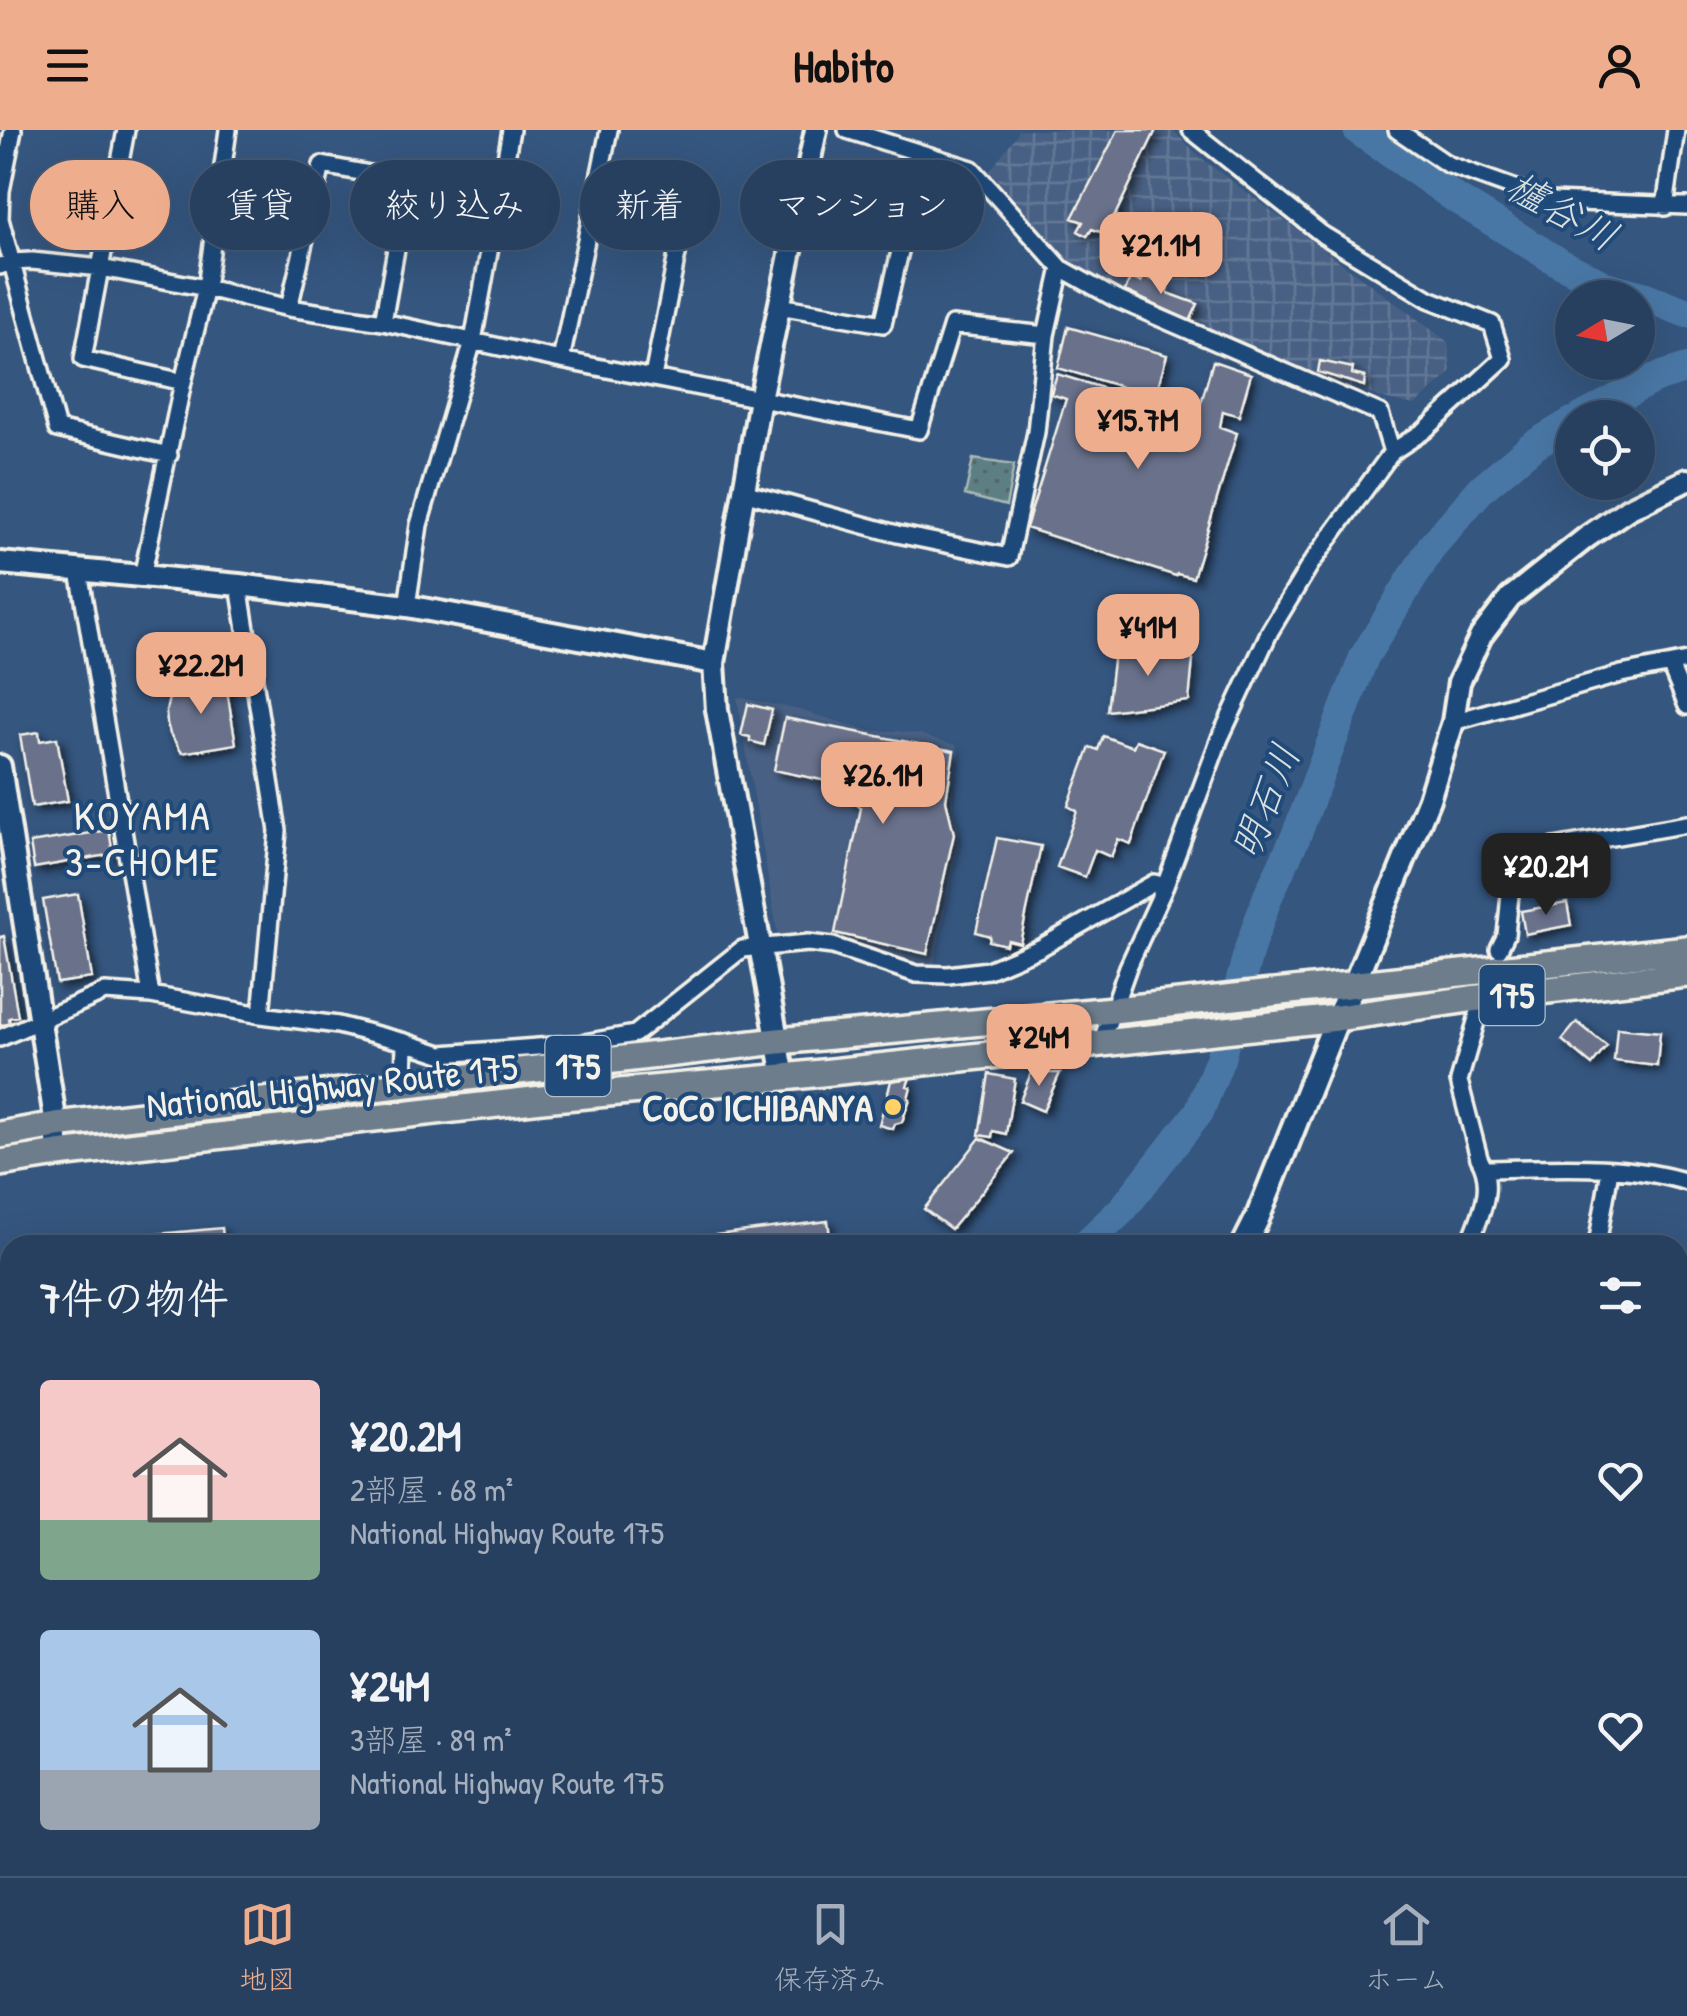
<!DOCTYPE html>
<html lang="ja">
<head>
<meta charset="utf-8">
<style>
	:root { --surface:#28405f; --page:#344b68; --text:#f1f3f6; --muted:#a5afbd; --line:#445974; --accent:#eead8d }
	body { margin:0; font-family:"Patrick Hand","Klee One",sans-serif; background:var(--page); color:var(--text); height:100vh; display:flex; flex-direction:column; font-size:38px; white-space:nowrap }
	* { box-sizing:border-box; margin:0 }
	p { font-size:32px; color:var(--muted) }
	.icon { flex:none; width:55px; height:55px; fill:none; stroke:currentColor; stroke-width:2; stroke-linecap:round; stroke-linejoin:round }
	.map { position:relative; flex:1; overflow:hidden }
	.panel { position:absolute; left:0px; top:1105px; width:1688px; height:642px; display:flex; flex-direction:column; background:var(--surface); border-radius:30px 30px 0 0; box-shadow:0 10px 40px #0002,0 0 0 2px var(--line) }
	.panel>* { flex:none }
	.banner { position:absolute; left:30px; top:30px; width:1000px; height:90px; display:flex; gap:20px }
	.needle { width:65px; rotate:260deg }
	.fabs { position:absolute; left:1555px; top:150px; display:grid; gap:20px }
	.fabs a { display:grid; place-items:center; width:100px; height:100px; border-radius:50%; background:var(--surface); box-shadow:0 10px 40px #0002,0 0 0 2px var(--line); font-size:50px }
	.price { position:absolute; translate:-50% -85px; padding:0 22px; border-radius:20px; background:var(--accent); color:#111; font-size:32px; line-height:65px; filter:drop-shadow(0 2px 5px #0008) }
	.price::after { content:''; position:absolute; left:50%; top:60px; width:30px; height:22px; margin-left:-15px; background:inherit; clip-path:polygon(0 0,100% 0,50% 100%) }
	.price.selected { background:#222; color:#fff }
	ul { padding:0; list-style:none }
	li { display:flex; align-items:center; gap:30px; height:250px; padding:0 40px }
	li span { display:grid; place-items:center; flex:none; width:280px; height:200px; border-radius:10px; color:#555 }
	li>.icon { margin-inline-start:auto }
	span .icon { width:120px; height:120px; fill:#fffc; stroke-width:1 }
	li b { font-size:42px }
	h2 { display:flex; justify-content:space-between; align-items:center; height:120px; padding:0 40px; font-size:42px }
	.tag { padding:0 35px; border-radius:45px; background:var(--surface); box-shadow:0 10px 40px #0002,0 0 0 2px var(--line); font-size:35px; line-height:90px }
	.tag.selected { background:var(--accent); color:#111 }
	header { display:flex; justify-content:space-between; align-items:center; height:130px; padding:0 40px; background:var(--accent); color:#111; font-size:45px; font-weight:800 }
	.dock { display:flex; justify-content:space-around; align-items:center; height:140px; border-top:2px solid var(--line); background:var(--surface); font-size:28px; color:var(--muted) }
	.dock a { display:grid; justify-items:center; gap:5px }
	.dock .selected { color:var(--accent) }
	.map>svg:first-child { display:block }
</style>
</head>
<body>
<header><svg class="icon" aria-label="menu" viewBox="0 0 24 24"><path d="M4 6h16M4 12h16M4 18h16"/></svg>Habito<svg class="icon" aria-label="person" viewBox="0 0 24 24"><circle cx="12" cy="8" r="4"/><path d="M4 21q1-7 8-7t8 7"/></svg></header>
<div class="map">
<svg width="1687" height="1746" viewBox="0 0 1687 1746">
	<defs>
		<pattern id="industrial-grid" width="8" height="8" patternUnits="userSpaceOnUse" patternTransform="scale(2.5)"><rect width="8" height="8" fill="#486185"/><path d="M0 4h8M4 0v8" fill="none" stroke="#637896"/></pattern>
		<pattern id="park-dots" width="8" height="8" patternUnits="userSpaceOnUse" patternTransform="scale(2.5)"><rect width="8" height="8" fill="#5d7e83"/><path d="M2 2h.1M6 6h.1" fill="none" stroke="#546668" stroke-width="1.8" stroke-linecap="round"/></pattern>
		<filter id="shadow"><feDropShadow dx="4.5" dy="4.5" stdDeviation="5" flood-color="#0009"/></filter>
	</defs>
	<rect width="100%" height="100%" fill="#35567f"/>
	<filter id="ink" filterUnits="userSpaceOnUse"><feTurbulence type="fractalNoise" baseFrequency=".01" numOctaves="2"/><feDisplacementMap in="SourceGraphic" scale="20" xChannelSelector="R" yChannelSelector="G"/><feConvolveMatrix kernelMatrix="1 2 1 2 8 2 1 2 1" color-interpolation-filters="sRGB"/></filter>
	<g filter="url(#ink)">
		<path fill="#486185" d="M737,567L795,579L871,601H897L919,604L956,615L959,623L953,658V677L959,700L958,717L934,835L910,833L834,810L778,806Z"/>
		<path fill="url(#industrial-grid)" d="M1017,0H1172L1206,32L1448,212L1451,243L1415,275L1387,270L1299,239L1122,163L1100,151L1064,126L990,41L1017,4Z"/>
		<path fill="url(#park-dots)" stroke="#a8b8b6" stroke-width="2.5" d="M973,329L1014,335L1006,376L965,365Z"/>
		<g fill="none" stroke-linecap="round" stroke-linejoin="round">
			<path stroke="#4a77a5" stroke-width="30" d="M1358,0L1455,68L1560,133L1605,156L1643,166L1687,183
				M1581,288L1653,249L1687,238
				M1085,1115L1122,1080L1199,982L1220,929L1250,816L1268,766L1296,706L1364,527L1432,416L1482,358L1532,316L1572,292
				M165,1746L174,1738"/>
		</g>
		<path fill="#69718b" stroke="#f4f1e8" stroke-width="2.5" filter="url(#shadow)" d="M1118,0H1156L1106,104L1092,99L1087,106L1078,101L1083,92L1072,88Z
			M1144,146L1167,156L1168,163L1198,174L1190,191L1125,161L1130,148L1141,152Z
			M1068,197L1167,225L1155,267L1058,238Z
			M1213,231L1251,244L1239,286L1223,281L1220,297L1237,303L1193,448L1177,444L1176,446L1026,398L1066,269L1051,264L1057,244L1197,287Z
			M1320,231L1353,238L1352,244L1365,247L1364,256L1318,242Z
			M1115,514L1193,530L1189,571L1107,581Z
			M225,549L236,614L182,623L170,604L167,593L166,581L171,559Z
			M748,574L772,580L764,615L750,611V607L741,605Z
			M785,588L954,621L946,670L954,704L927,824L835,803L861,678L851,669L846,655L774,640Z
			M39,602L40,611L57,608L68,671L32,677L20,605Z
			M1103,606L1133,617L1136,610L1164,620L1131,714L1118,709L1111,727L1095,720L1085,747L1057,737L1077,681L1068,676L1090,617L1098,620Z
			M109,700L113,724L34,738L30,713Z
			M997,708L1041,716L1020,813L1008,810L1006,815L989,811L990,806L976,802Z
			M78,764L92,848L57,853L43,770Z
			M1567,773L1571,795L1525,804L1521,781Z
			M4,806L18,886L9,888L10,894L0,895V807Z
			M1577,892L1607,916L1592,935L1562,910Z
			M1617,898L1660,902L1657,936L1614,931Z
			M1031,943H1060L1043,981L1020,971Z
			M989,944L1015,949L1006,1004L993,1001L992,1007L979,1005Z
			M910,948L907,956L911,957L908,968L910,969L902,992L895,994L893,999L879,995L891,951Z
			M980,1008L1014,1023L951,1099L924,1079Z
			M828,1091L831,1115H643V1114Z
			M222,1098L224,1115H138L137,1106Z"/>
		<g fill="none" stroke-linecap="round" stroke-linejoin="round">
			<defs>
				<path id="minor" d="M13,0L1,61L0,89L57,299L169,325
					M126,0L83,229L183,252
					M847,0L972,39L1061,138L1114,168L1380,283L1392,322
					M1397,0L1447,34L1550,71L1687,76
					M601,45L689,63L653,247
					M1665,77L1676,0
					M0,136L11,132L32,131L101,138L206,158L289,178L383,192L561,230L919,300L952,195L1046,205
					M779,176L883,194L902,113L798,89
					M289,178L322,35L499,68
					M383,192L408,52
					M561,230L609,0
					M743,362L897,404L1009,427L1036,302L1046,205L1061,138
					M79,441L151,865
					M142,447L183,252L206,158L228,0
					M239,455L278,701L261,885
					M407,476L419,395L473,211L511,0
					M1670,535L1687,576
					M1453,592L1621,544L1687,531
					M1499,819L1506,805L1514,724L1687,694
					M0,908L105,862L151,865L261,885L338,895L405,912L441,924L578,914L635,904L742,819L808,813L833,816L916,844L948,845L988,840L1040,818L1154,753L1165,756
					M1101,913L1128,837L1165,756L1220,608L1270,501L1310,435L1392,322L1424,301L1503,229L1492,194L1429,169L1323,105L1191,0
					M404,955L405,912
					M1485,1039C1552,1038 1623,1032 1687,1052
					M1469,1115C1480,1086 1496,1057 1479,1028L1459,951L1478,885
					M1597,1115L1610,1040
					M1678,1408L1687,1347
					M1224,1738L1270,1746
					M934,1746L936,1738
					M1338,1746L1339,1738
					M1621,1746L1623,1738"/>
				<path id="tertiary" d="M0,433L239,455L407,476L714,533
					M0,636L56,995L58,1024
					M1353,856L1429,669L1453,592L1459,552L1481,506L1510,468L1587,407L1628,379L1687,350
					M784,947L717,580L714,533L760,269L816,0"/>
				<path id="secondary" d="M1244,1115L1257,1089L1337,888L1353,856
					M672,1746L678,1738"/>
				<path id="trunk" d="M0,1005L56,995L778,911L1113,880L1687,819
					M0,1033L58,1024L542,969L784,947L1337,888L1470,869L1687,844"/>
			</defs>
			<use href="#minor" stroke="#f4f1e8" stroke-width="22"/>
			<use href="#tertiary" stroke="#f4f1e8" stroke-width="28"/>
			<use href="#secondary" stroke="#f4f1e8" stroke-width="30"/>
			<use href="#trunk" stroke="#f4f1e8" stroke-width="32"/>
			<use href="#minor" stroke="#1f4a7a" stroke-width="15"/>
			<use href="#tertiary" stroke="#1f4a7a" stroke-width="20"/>
			<use href="#secondary" stroke="#1f4a7a" stroke-width="22"/>
			<use href="#trunk" stroke="#6d7d8c" stroke-width="25"/>
		</g>
	</g>
	<circle fill="#ffd166" stroke="#1f4a7a" stroke-width="4" cx="893" cy="977" r="10"/>
	<g text-anchor="middle" dominant-baseline="central" stroke-width="8" stroke-linejoin="round" paint-order="stroke">
		<g fill="#1f4a7a" stroke="#b4bfc7" stroke-width="2.5">
			<rect x="1479.5" y="835" width="65" height="60" rx="8"/>
			<rect x="545.5" y="906" width="65" height="60" rx="8"/>
		</g>
		<g font-size="35" font-weight="bold" fill="#f4f1e8">
			<text x="1512" y="865">175</text>
			<text x="578" y="936">175</text>
		</g>
		<g font-size="38" fill="#f4f1e8" stroke="#1f4a7a">
			<text transform="translate(332 955) rotate(-6)">National Highway Route 175</text>
		</g>
		<g font-size="38" font-weight="bold" fill="#f4f1e8" stroke="#1f4a7a" text-anchor="end">
			<text x="873" y="977">CoCo ICHIBANYA</text>
		</g>
		<g font-size="40" font-style="italic" fill="#dadfde" stroke="#1f4a7a">
			<text transform="translate(1563 80) rotate(29)">櫨谷川</text>
			<text transform="translate(1264 671) rotate(-68)">明石川</text>
		</g>
		<g font-size="40" letter-spacing="2.5" fill="#f4f1e8" stroke="#1f4a7a">
			<text x="143" y="685">KOYAMA<tspan x="143" dy="46">3-CHOME</tspan></text>
		</g>
	</g>
</svg>
<div class="fabs">
<a><svg class="needle" viewBox="-14 -14 28 28"><path d="M0-13l5 13h-10z" fill="#e53935"/><path d="M0 13l5-13h-10z" fill="#a5afbd"/></svg></a>
<a><svg class="icon" aria-label="locate" viewBox="0 0 24 24"><circle cx="12" cy="12" r="6"/><path d="M12 2v4M12 18v4M2 12h4M18 12h4"/></svg></a>
</div>
<b class="price" style="left:1161px;top:167px">¥21.1M</b>
<b class="price" style="left:1138px;top:342px">¥15.7M</b>
<b class="price" style="left:1148px;top:549px">¥41M</b>
<b class="price" style="left:201px;top:587px">¥22.2M</b>
<b class="price" style="left:883px;top:697px">¥26.1M</b>
<b class="price selected" style="left:1546px;top:788px">¥20.2M</b>
<b class="price" style="left:1039px;top:959px">¥24M</b>
<div class="banner">
<a class="tag selected">購入</a>
<a class="tag">賃貸</a>
<a class="tag">絞り込み</a>
<a class="tag">新着</a>
<a class="tag">マンション</a>
</div>
<section class="panel">
<h2>7件の物件<svg class="icon" aria-label="filters" viewBox="0 0 24 24"><path d="M4 7h16M4 17h16"/><circle cx="9" cy="7" r="2"/><circle cx="15" cy="17" r="2"/></svg></h2>
<ul>
<li><span style="background:linear-gradient(#f6c9c9 70%,#7fa58c 0)"><svg class="icon" aria-label="home" viewBox="0 0 24 24"><path d="M3 11l9-7 9 7M6 9v11h12V9"/></svg></span><div><b>¥20.2M</b><p>2部屋 · 68 m²</p><p>National Highway Route 175</p></div><svg class="icon" aria-label="heart" viewBox="0 0 24 24"><path d="M12 20l-8-8c-3-5 5-10 8-4 3-6 11-1 8 4z"/></svg></li>
<li><span style="background:linear-gradient(#a9c7e8 70%,#9aa5b1 0)"><svg class="icon" aria-label="home" viewBox="0 0 24 24"><path d="M3 11l9-7 9 7M6 9v11h12V9"/></svg></span><div><b>¥24M</b><p>3部屋 · 89 m²</p><p>National Highway Route 175</p></div><svg class="icon" aria-label="heart" viewBox="0 0 24 24"><path d="M12 20l-8-8c-3-5 5-10 8-4 3-6 11-1 8 4z"/></svg></li>
</ul>
</section>
</div>
<nav class="dock">
<a class="selected"><svg class="icon" aria-label="map" viewBox="0 0 24 24"><path d="M3 6l6-2 6 2 6-2v14l-6 2-6-2-6 2zM9 4v14M15 6v14"/></svg>地図</a>
<a><svg class="icon" aria-label="saved" viewBox="0 0 24 24"><path d="M7 4h10v16l-5-4-5 4z"/></svg>保存済み</a>
<a><svg class="icon" aria-label="home" viewBox="0 0 24 24"><path d="M3 11l9-7 9 7M6 9v11h12V9"/></svg>ホーム</a>
</nav>
</body>
</html>
